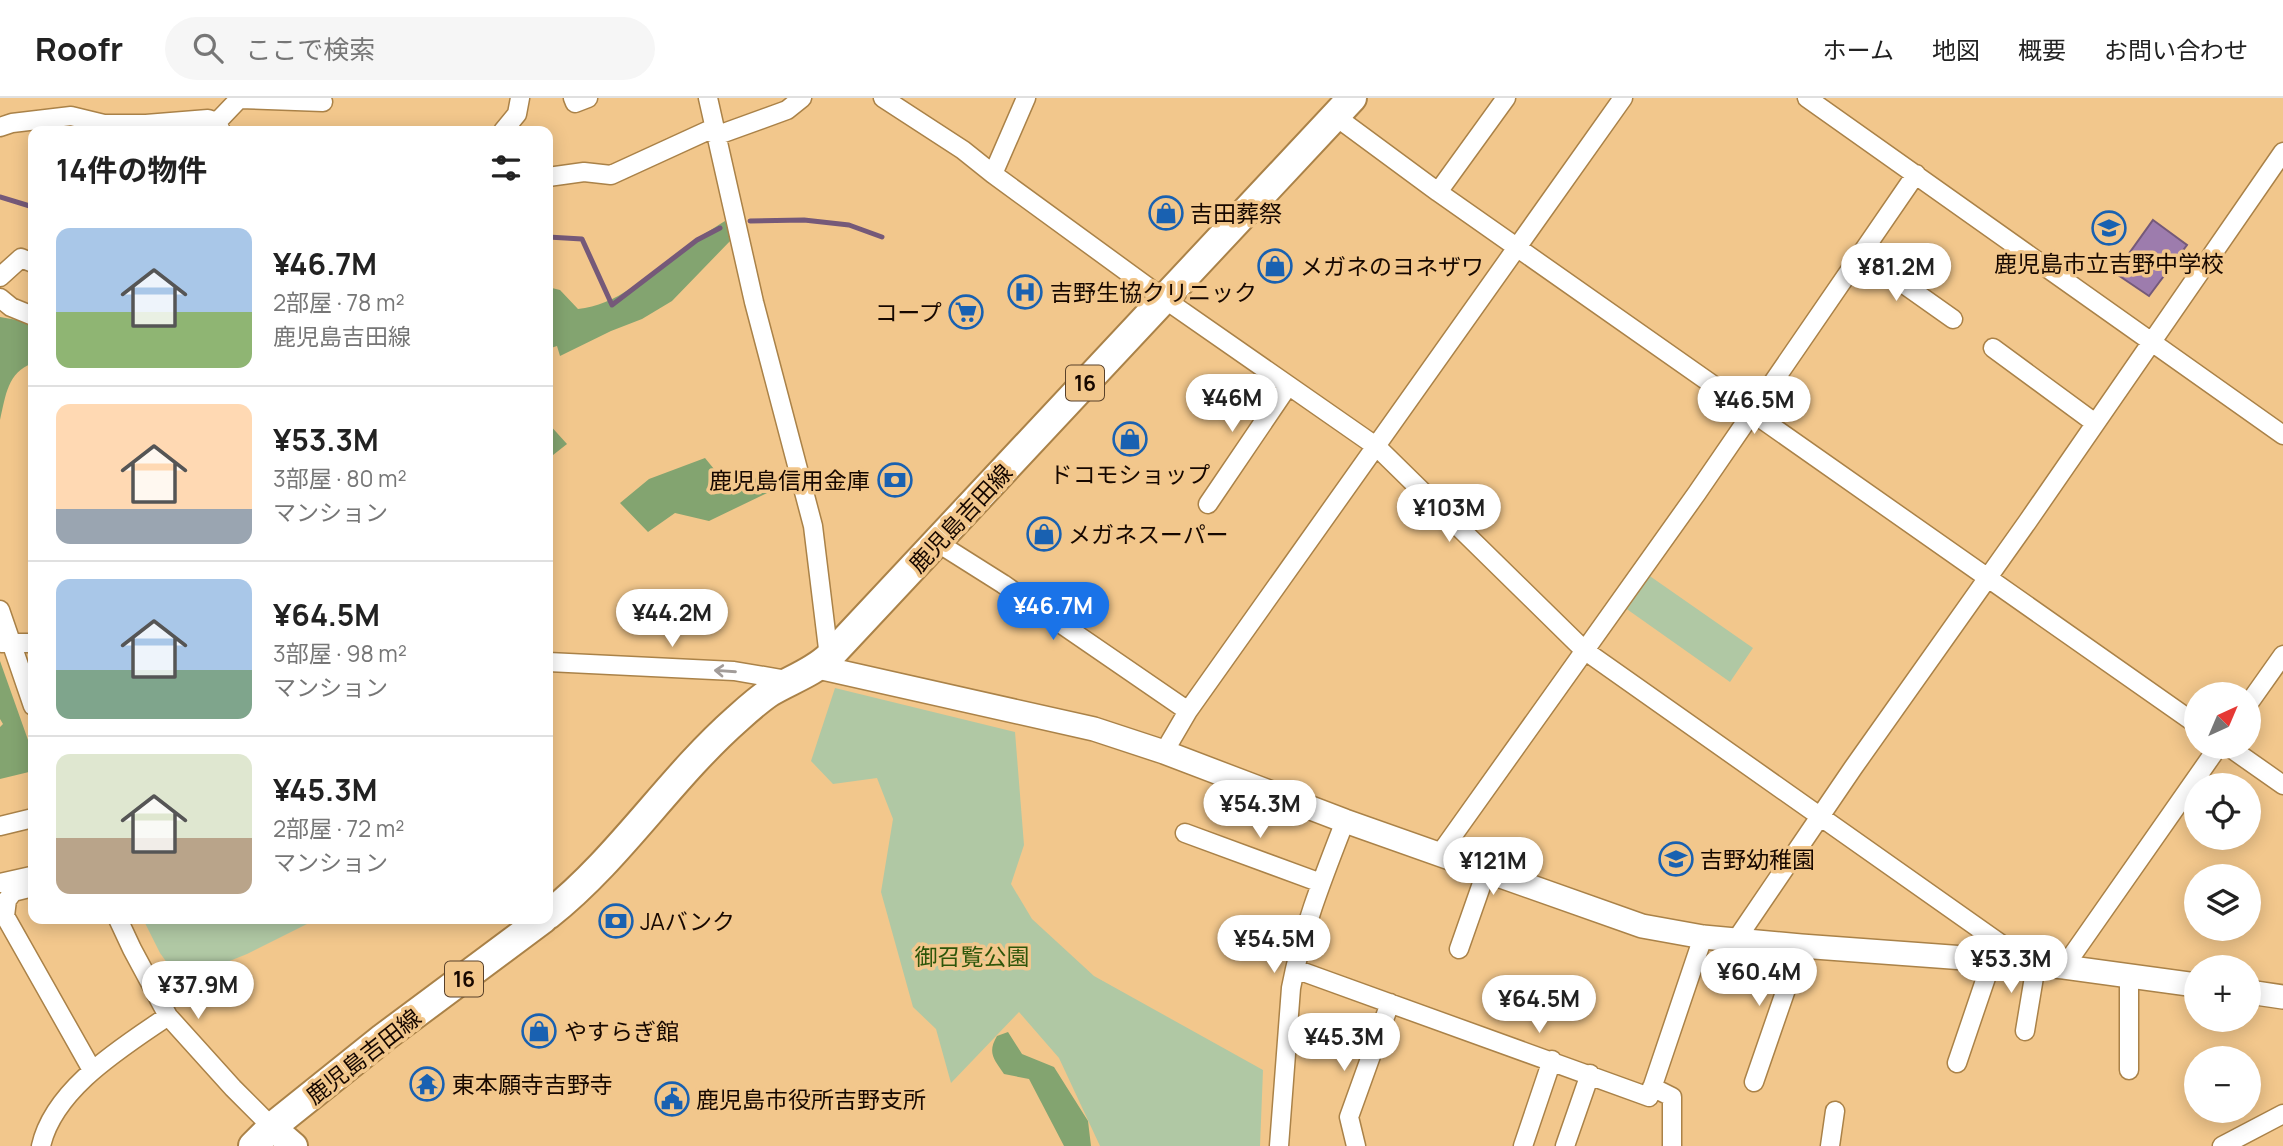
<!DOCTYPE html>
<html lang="ja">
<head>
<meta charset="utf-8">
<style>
	:root { --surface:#fff; --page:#f6f6f6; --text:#222; --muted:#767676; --line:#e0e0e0; --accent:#1a73e8 }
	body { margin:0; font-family:Manrope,"Noto Sans JP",sans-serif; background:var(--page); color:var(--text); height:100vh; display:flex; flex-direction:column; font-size:26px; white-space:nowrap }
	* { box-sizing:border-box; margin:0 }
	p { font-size:23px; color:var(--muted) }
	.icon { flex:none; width:38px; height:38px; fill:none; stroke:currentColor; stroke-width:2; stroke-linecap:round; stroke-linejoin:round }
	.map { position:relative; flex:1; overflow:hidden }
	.details { position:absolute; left:28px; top:28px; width:525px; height:798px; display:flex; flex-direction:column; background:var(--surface); border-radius:14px; box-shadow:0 4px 18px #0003 }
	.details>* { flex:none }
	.needle { width:46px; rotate:44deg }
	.controls { position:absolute; left:2184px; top:584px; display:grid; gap:14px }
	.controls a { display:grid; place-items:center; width:77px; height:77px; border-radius:50%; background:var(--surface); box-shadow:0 4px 18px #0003; font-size:35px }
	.price { position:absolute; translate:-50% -60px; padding:0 16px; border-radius:24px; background:#fff; color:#222; font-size:23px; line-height:46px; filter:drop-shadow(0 2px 4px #0008) }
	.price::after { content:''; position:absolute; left:50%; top:42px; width:21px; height:16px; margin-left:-10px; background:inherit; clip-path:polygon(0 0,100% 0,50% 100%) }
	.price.selected { background:var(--accent); color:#fff }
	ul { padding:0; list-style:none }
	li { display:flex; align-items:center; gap:21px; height:175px; padding:0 28px }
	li+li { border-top:2px solid var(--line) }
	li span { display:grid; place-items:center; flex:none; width:196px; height:140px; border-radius:14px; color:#555 }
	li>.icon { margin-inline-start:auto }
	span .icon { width:84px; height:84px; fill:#fffc; stroke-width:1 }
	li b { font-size:30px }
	h2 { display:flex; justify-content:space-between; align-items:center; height:84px; padding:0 28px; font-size:30px }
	header { display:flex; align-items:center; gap:42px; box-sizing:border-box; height:98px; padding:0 35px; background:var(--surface); border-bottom:2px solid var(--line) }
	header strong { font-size:33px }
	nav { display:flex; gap:38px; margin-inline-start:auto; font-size:24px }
	.search { width:490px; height:63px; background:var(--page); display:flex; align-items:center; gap:18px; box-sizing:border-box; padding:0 24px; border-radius:38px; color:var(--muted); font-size:26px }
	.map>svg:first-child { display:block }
</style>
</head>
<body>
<header>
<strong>Roofr</strong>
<div class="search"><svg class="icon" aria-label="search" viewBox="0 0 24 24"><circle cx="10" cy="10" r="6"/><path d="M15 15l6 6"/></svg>ここで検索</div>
<nav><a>ホーム</a><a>地図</a><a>概要</a><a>お問い合わせ</a></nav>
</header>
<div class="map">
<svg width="2283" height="1048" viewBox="0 0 2283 1048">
	<rect width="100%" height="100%" fill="#f2c78c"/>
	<path fill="#b0c8a4" d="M1644,474L1753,550L1730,584L1621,507Z
		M835,590L1015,634L1024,747L1011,786L1032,821L1094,878L1263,972L1260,1048H1100L1059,960L1019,914L951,985L936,931L913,909L881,794L893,721L877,680L833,686L811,663Z
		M143,821H317L247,856L180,883L160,855Z"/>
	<path fill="#83a470" d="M725,123L732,141L672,203L642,221L611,233L560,258L557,248L548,251V189L560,192L578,211C619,207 652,174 683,151C696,140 711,132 725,123Z
		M0,219L17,222L33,229V265C7,275 6,297 0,322Z
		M548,325L567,346L548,361Z
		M705,360L723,382L766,380L767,395L709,423L675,415L648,434L620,405L649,381Z
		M0,563L33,656V673L0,681V629L3,626L0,621Z
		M1008,934L1022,956L1054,969L1088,1023L1091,1048H1064L1029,981L1004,976C994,961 987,955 997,938Z"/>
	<path fill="#9d7cad" stroke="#755979" stroke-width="2" d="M2153,122L2187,147L2149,198L2115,175Z"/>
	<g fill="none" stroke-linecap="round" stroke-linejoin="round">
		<path stroke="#755979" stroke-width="5" d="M0,99L33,109
			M750,123L804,122L849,127L882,139
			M548,139L582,141L612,207L697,142L720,130"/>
		<defs>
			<path id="minor" d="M573,0L575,5L588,0
				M708,0L754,204L813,428L829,559
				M883,0L963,52L993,76L1163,200L1377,349L1584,552L2028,865
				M1807,0L2283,337
				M1335,18L1438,94L2196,626
				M217,24L239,1L323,4
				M0,29L12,25L71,18L104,26H146L208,21L217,24L221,33
				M503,33L517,16L520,0
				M993,76L1026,0
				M548,79L584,74L611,77L707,33L718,37L787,12L802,0
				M1438,94L1506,0
				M1861,156L1953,221
				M0,179L21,160L33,165
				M0,200L11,209L33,218
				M1993,250L2095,325
				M1208,406L1288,288
				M938,445L1003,486L1188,613
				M0,512L33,608
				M2,545H33
				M548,564L734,573L793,583
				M2249,605L2283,557
				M2229,649L2283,687
				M1164,654L1188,613L1623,0
				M0,728L33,720
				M1185,735L1321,785
				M1439,757L1697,395L1916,76
				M0,785L31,778
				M33,789L13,794L7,802L5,818L92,972
				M118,821L132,851L168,918L233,990L272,1029
				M1736,842L1853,670L2028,423L2283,54
				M1459,851L1486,774
				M2064,869L2218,649
				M1295,871L1649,999L1703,839
				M2129,877V972
				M2025,933L2036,867
				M1957,965L1992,862
				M1754,984L1801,848
				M1652,989L1672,999V1048
				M41,1048C54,990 123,949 168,918
				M1279,1048L1291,890C1302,832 1324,777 1345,723
				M1356,1048L1349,1019L1390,905
				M1523,1048L1552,962
				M1565,1048L1590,976
				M1830,1048L1835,1013
				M2222,1048L2283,1016"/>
			<path id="tertiary" d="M818,569L1094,631L1164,654L1345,723L1642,828L1703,839L1801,848L1992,862L2064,869L2196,887
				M2249,894L2283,899"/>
			<path id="secondary" d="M272,1029L294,1048"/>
			<path id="primary" d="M548,817C619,761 669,681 737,621C747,612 758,602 770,594C790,582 812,575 829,559L1352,0
				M253,1048L272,1029L383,940L543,821"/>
		</defs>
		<use href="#minor" stroke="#aa8248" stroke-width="21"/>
		<use href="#tertiary" stroke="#aa8248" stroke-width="26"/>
		<use href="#secondary" stroke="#aa8248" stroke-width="30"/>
		<use href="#primary" stroke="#aa8248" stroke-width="32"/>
		<use href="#minor" stroke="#fff" stroke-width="18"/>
		<use href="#tertiary" stroke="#fff" stroke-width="23"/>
		<use href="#secondary" stroke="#fff" stroke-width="26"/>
		<use href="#primary" stroke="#fff" stroke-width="28"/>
	</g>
	<defs><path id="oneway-shaft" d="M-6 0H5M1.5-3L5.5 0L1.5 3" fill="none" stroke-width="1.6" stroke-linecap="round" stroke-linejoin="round" transform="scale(1.75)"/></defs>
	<use stroke="#a29c99" href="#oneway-shaft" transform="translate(725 573) rotate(-176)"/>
	<defs>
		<symbol id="shop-ring" viewBox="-11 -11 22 22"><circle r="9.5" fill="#f2c78c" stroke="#1961b1" stroke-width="1.5"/><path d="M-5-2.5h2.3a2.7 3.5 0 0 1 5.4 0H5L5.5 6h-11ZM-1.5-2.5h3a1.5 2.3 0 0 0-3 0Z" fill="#1961b1"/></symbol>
		<symbol id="school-ring" viewBox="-11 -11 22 22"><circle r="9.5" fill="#f2c78c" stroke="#1961b1" stroke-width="1.5"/><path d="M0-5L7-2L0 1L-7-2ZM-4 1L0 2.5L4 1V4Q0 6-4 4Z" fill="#1961b1"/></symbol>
		<symbol id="hospital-ring" viewBox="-11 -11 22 22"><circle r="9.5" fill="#f2c78c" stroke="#1961b1" stroke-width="1.5"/><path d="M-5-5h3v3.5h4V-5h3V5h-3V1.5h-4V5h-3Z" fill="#1961b1"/></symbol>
		<symbol id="supermarket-ring" viewBox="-11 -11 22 22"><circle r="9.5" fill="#f2c78c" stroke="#1961b1" stroke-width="1.5"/><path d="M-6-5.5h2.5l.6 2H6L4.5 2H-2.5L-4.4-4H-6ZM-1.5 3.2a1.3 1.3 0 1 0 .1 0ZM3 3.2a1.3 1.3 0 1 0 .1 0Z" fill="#1961b1"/></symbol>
		<symbol id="bank-ring" viewBox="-11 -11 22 22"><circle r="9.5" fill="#f2c78c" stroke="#1961b1" stroke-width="1.5"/><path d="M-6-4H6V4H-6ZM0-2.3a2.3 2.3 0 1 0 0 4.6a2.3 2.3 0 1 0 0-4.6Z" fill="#1961b1"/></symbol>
		<symbol id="temple-ring" viewBox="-11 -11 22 22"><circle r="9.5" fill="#f2c78c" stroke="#1961b1" stroke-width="1.5"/><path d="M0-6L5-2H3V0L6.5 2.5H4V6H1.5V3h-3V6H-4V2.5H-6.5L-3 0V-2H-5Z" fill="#1961b1"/></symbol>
		<symbol id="civic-ring" viewBox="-11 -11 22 22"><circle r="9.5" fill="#f2c78c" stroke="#1961b1" stroke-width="1.5"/><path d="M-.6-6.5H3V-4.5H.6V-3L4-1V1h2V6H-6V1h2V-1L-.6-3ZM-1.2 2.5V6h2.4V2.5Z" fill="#1961b1"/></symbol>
	</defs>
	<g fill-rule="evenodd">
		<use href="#shop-ring" x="1147" y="96" width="38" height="38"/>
		<use href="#school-ring" x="2090" y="111" width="38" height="38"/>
		<use href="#shop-ring" x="1256" y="149" width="38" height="38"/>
		<use href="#hospital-ring" x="1006" y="175" width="38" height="38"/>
		<use href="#supermarket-ring" x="947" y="195" width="38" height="38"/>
		<use href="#shop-ring" x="1111" y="322" width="38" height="38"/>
		<use href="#bank-ring" x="876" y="363" width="38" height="38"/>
		<use href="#shop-ring" x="1025" y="417" width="38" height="38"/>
		<use href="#school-ring" x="1657" y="742" width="38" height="38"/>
		<use href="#bank-ring" x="597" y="804" width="38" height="38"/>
		<use href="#shop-ring" x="520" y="914" width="38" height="38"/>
		<use href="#temple-ring" x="408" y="967" width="38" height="38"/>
		<use href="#civic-ring" x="653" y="982" width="38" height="38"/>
	</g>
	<g text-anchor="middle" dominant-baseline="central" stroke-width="7" stroke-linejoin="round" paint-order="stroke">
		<g fill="#f2c78c" stroke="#59412a" stroke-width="2">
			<rect x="1066" y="267.5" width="38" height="35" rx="5"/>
			<rect x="445" y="863.5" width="38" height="35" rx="5"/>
		</g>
		<g font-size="21" font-weight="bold" fill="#170800">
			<text x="1085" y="285">16</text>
			<text x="464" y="881">16</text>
		</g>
		<g font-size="23" fill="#170800" stroke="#f2c78c" text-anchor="start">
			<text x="1190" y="115">吉田葬祭</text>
			<text x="2109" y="165" text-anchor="middle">鹿児島市立吉野中学校</text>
			<text x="1300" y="168">メガネのヨネザワ</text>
			<text x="1050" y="194">吉野生協クリニック</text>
			<text x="942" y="214" text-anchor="end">コープ</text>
			<text x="1130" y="376" text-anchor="middle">ドコモショップ</text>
			<text x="870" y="382" text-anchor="end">鹿児島信用金庫</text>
			<text x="1068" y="436">メガネスーパー</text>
			<text x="1700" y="761">吉野幼稚園</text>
			<text x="640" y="823">JAバンク</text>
			<text x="564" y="933">やすらぎ館</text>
			<text x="452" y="986">東本願寺吉野寺</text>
			<text x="696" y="1001">鹿児島市役所吉野支所</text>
		</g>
		<g font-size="23" fill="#170800" stroke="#f2c78c">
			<text transform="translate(960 420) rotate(-47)">鹿児島吉田線</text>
			<text transform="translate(363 958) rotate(-38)">鹿児島吉田線</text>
		</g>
		<g font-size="23" fill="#2e560a" stroke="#f2c78c">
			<text x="972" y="858">御召覧公園</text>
		</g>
	</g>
</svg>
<div class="controls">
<a><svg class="needle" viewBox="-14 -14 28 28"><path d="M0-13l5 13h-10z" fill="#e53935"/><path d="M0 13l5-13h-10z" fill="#767676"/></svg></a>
<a><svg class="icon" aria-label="locate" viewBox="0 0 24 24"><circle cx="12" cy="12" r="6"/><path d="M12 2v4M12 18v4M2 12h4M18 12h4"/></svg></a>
<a><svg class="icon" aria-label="layers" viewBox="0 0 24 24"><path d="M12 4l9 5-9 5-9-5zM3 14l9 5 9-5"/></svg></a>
<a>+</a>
<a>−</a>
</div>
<b class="price" style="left:1896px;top:205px">¥81.2M</b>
<b class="price" style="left:1232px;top:336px">¥46M</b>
<b class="price" style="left:1754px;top:338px">¥46.5M</b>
<b class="price" style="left:1449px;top:446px">¥103M</b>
<b class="price selected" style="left:1053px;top:544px">¥46.7M</b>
<b class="price" style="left:672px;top:551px">¥44.2M</b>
<b class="price" style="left:1260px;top:742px">¥54.3M</b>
<b class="price" style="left:1493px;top:799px">¥121M</b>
<b class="price" style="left:1274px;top:877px">¥54.5M</b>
<b class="price" style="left:2011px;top:897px">¥53.3M</b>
<b class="price" style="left:1759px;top:910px">¥60.4M</b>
<b class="price" style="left:198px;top:923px">¥37.9M</b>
<b class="price" style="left:1539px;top:937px">¥64.5M</b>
<b class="price" style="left:1344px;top:975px">¥45.3M</b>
<section class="details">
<h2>14件の物件<svg class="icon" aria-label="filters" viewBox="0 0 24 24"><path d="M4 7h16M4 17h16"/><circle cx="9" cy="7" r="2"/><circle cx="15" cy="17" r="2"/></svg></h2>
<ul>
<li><span style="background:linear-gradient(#a9c7e8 60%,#8fb573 0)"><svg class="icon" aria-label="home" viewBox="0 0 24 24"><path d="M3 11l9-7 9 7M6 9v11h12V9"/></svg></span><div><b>¥46.7M</b><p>2部屋 · 78 m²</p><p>鹿児島吉田線</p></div></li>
<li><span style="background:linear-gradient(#ffd9b3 75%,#9aa5b1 0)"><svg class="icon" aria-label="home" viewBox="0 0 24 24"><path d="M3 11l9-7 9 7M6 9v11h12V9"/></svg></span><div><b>¥53.3M</b><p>3部屋 · 80 m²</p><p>マンション</p></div></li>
<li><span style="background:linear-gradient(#a9c7e8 65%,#7fa58c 0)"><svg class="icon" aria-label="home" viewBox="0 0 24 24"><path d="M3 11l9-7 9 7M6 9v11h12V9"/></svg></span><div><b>¥64.5M</b><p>3部屋 · 98 m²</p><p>マンション</p></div></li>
<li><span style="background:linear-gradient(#dfe7d0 60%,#b9a48a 0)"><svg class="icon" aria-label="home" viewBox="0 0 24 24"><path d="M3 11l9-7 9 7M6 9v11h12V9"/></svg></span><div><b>¥45.3M</b><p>2部屋 · 72 m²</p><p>マンション</p></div></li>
</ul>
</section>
</div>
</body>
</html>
